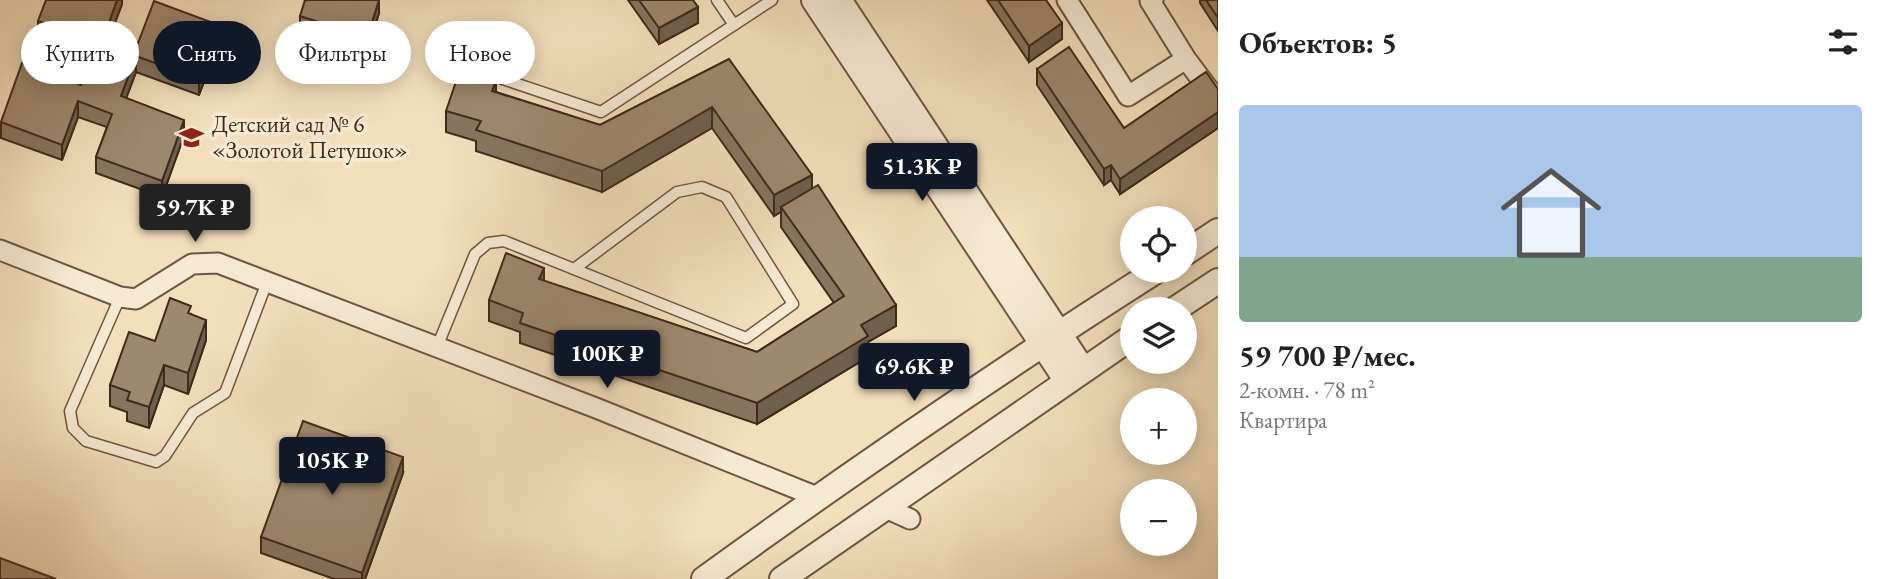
<!DOCTYPE html>
<html lang="ru">
<head>
<meta charset="utf-8">
<style>
	:root { --surface:#fff; --page:#f6f6f6; --text:#222; --muted:#767676; --accent:#111827 }
	body { margin:0; font-family:"EB Garamond",serif; background:var(--page); color:var(--text); height:100vh; display:flex; flex-direction:column; font-size:26px; white-space:nowrap }
	* { box-sizing:border-box; margin:0 }
	p { font-size:23px; color:var(--muted) }
	.icon { flex:none; width:38px; height:38px; fill:none; stroke:currentColor; stroke-width:2; stroke-linecap:round; stroke-linejoin:round }
	.map { position:relative; flex:1; overflow:hidden }
	.panel { display:flex; flex-direction:column; background:var(--surface); width:665px }
	.panel>* { flex:none }
	.guide { position:absolute; left:21px; top:21px; width:665px; height:63px; display:flex; gap:14px }
	.buttons { position:absolute; left:1120px; top:206px; display:grid; gap:14px }
	.buttons a { display:grid; place-items:center; width:77px; height:77px; border-radius:50%; background:var(--surface); box-shadow:0 4px 18px #0003; font-size:35px }
	.price { position:absolute; translate:-50% -60px; padding:0 16px; border-radius:7px; background:var(--accent); color:#fff; font-size:23px; line-height:46px; filter:drop-shadow(0 2px 4px #0008) }
	.price::after { content:''; position:absolute; left:50%; top:42px; width:21px; height:16px; margin-left:-10px; background:inherit; clip-path:polygon(0 0,100% 0,50% 100%) }
	.price.active { background:#222; color:#fff }
	ul { padding:0; list-style:none }
	li { display:grid; align-content:center; gap:14px; height:371px; padding:0 21px }
	li span { display:grid; place-items:center; height:217px; border-radius:7px; color:#555 }
	li>.icon { margin-inline-start:auto }
	span .icon { width:126px; height:126px; fill:#fffc; stroke-width:1 }
	li b { font-size:30px }
	h2 { display:flex; justify-content:space-between; align-items:center; height:84px; padding:0 21px; font-size:30px }
	.tag { padding:0 24px; border-radius:32px; background:var(--surface); box-shadow:0 4px 18px #0003; font-size:24px; line-height:63px }
	.tag.active { background:var(--accent); color:#fff }
	main { display:flex; flex:1; min-height:0 }
	.map>svg:first-child { display:block }
</style>
</head>
<body>
<main>
<div class="map">
<svg width="1218" height="579" viewBox="0 0 1218 579">
	<rect width="100%" height="100%" fill="#f3dfbc"/>
	<filter id="stains"><feTurbulence type="fractalNoise" baseFrequency=".00286" numOctaves="4"/><feColorMatrix values="0 0 0 0 .2 0 0 0 0 .09 0 0 0 0 .02 0 0 0 .5 -.17"/></filter>
	<radialGradient id="worn" r=".72"><stop offset=".6" stop-color="#630" stop-opacity="0"/><stop offset="1" stop-color="#630" stop-opacity=".3"/></radialGradient>
	<g fill="none" stroke-linecap="round" stroke-linejoin="round">
		<defs>
			<path id="service" d="M717,0L734,25
				M446,60L601,112L772,0
				M120,297L70,411L73,428L86,441L156,462L165,456L193,413L225,393L267,282
				M437,347L475,254L488,243L504,241L746,338L793,304L726,197L702,187L677,192L574,269"/>
			<path id="minor" d="M1067,0L1128,96L1186,59L1150,1L1153,0
				M1186,59L1218,102
				M0,250L120,297L136,299L192,264L218,263L596,408L817,497
				M886,508L910,519"/>
			<path id="tertiary" d="M814,0L1067,381
				M839,0L1083,370
				M1185,253L1218,231
				M1174,310L1218,281
				M704,579C852,472 1002,369 1156,271
				M782,579L1132,337"/>
		</defs>
		<use href="#service" stroke="#6e5642" stroke-width="13"/>
		<use href="#minor" stroke="#6e5642" stroke-width="23"/>
		<use href="#tertiary" stroke="#6e5642" stroke-width="28"/>
		<use href="#service" stroke="#f7ead3" stroke-width="10"/>
		<use href="#minor" stroke="#f7ead3" stroke-width="19"/>
		<use href="#tertiary" stroke="#f7ead3" stroke-width="24"/>
	</g>
	<path fill="#88755f" stroke="#422919" stroke-width="2" d="M122,0V4L111,33L138,43L219,41L199,95L136,72L126,98L184,136L162,197L96,173V157L107,127L78,117L62,160L1,138V122L81,85L92,57L38,37V21Z
		M628,0H693L698,23L659,44Z
		M987,0H1046L1062,39L1029,62Z
		M1200,0H1218V31L1200,3Z
		M379,13L367,51L300,29V16Z
		M729,59L812,189L896,326L868,342V357L757,424L520,343V332L489,321V300L544,281L757,352L834,303L781,227V212L774,216L712,128L602,192L476,151V141L446,132V111L496,92L600,125Z
		M1037,69L1124,128L1218,89V128L1120,194L1111,180L1104,185L1037,85Z
		M191,314L206,340L188,394L164,385L149,428L127,421V412L110,406V385L155,341Z
		M403,473L365,579H334L261,553V537Z"/>
	<path fill="#6f5f4d" stroke="#422919" stroke-width="2" d="M117,0H122V4L106,47V31Z
		M379,0V13L367,51V38Z
		M698,7V23L659,44V28Z
		M1062,23V39L1029,62V46Z
		M219,25V41L199,95V79Z
		M136,56V72L121,112V96Z
		M496,80V101L492,91Z
		M78,101V117L62,160V145Z
		M712,107V128L602,192V171Z
		M1218,112V128L1120,194V179Z
		M184,120V136L162,197V181Z
		M1111,165V180L1104,185V169Z
		M812,175V196L781,207V212L774,216V195Z
		M544,268V288L539,279Z
		M896,305V326L868,342V357L757,424V403L861,325Z
		M206,320V340L188,394V373Z
		M164,365V385L149,428V407Z
		M403,457V473L365,579H362V573Z"/>
	<path fill="#9e886e" stroke="#422919" stroke-width="2" d="M46,0H117L106,31L138,43L154,1L219,25L199,79L136,56L121,96L184,120L162,181L96,157L112,114L78,101L62,145L1,122L22,63L81,85L97,43L38,21Z
		M305,0H379L367,38L300,16Z
		M639,0H693L698,7L659,28Z
		M998,0H1046L1062,23L1029,46Z
		M1206,0H1218V18Z
		M1069,47L1124,128L1206,72L1218,89V112L1120,179L1111,165L1104,169L1037,69Z
		M729,59L812,175L774,195L712,107L602,171L476,130L481,121L446,111L461,67L496,80L492,91L600,125Z
		M818,185L896,305L861,325L868,336L757,403L520,323L523,313L489,300L506,253L544,268L539,279L757,352L844,296L781,207Z
		M170,298L191,306L188,313L206,320L188,373L164,365L149,407L127,400L130,392L110,385L129,332L155,341Z
		M303,421L403,457L362,573L261,537Z
		M0,558L56,579H0Z"/>
	<defs>
		<symbol id="school-bare" viewBox="-9 -9 18 18"><path d="M0-5L7-2L0 1L-7-2ZM-4 1L0 2.5L4 1V4Q0 6-4 4Z" fill="#8f2418" stroke="#f7ead3" stroke-width="2.5" paint-order="stroke"/></symbol>
	</defs>
	<g fill-rule="evenodd">
		<use href="#school-bare" x="174" y="120" width="35" height="35"/>
	</g>
	<g text-anchor="middle" dominant-baseline="central" stroke-width="7" stroke-linejoin="round" paint-order="stroke">
		<g font-size="23" fill="#422919" stroke="#f7ead3" text-anchor="start">
			<text x="212" y="124">Детский сад № 6<tspan x="212" dy="26">«Золотой Петушок»</tspan></text>
		</g>
	</g>
	<rect width="100%" height="100%" filter="url(#stains)"/>
	<rect width="100%" height="100%" fill="url(#worn)"/>
</svg>
<div class="buttons">
<a><svg class="icon" aria-label="locate" viewBox="0 0 24 24"><circle cx="12" cy="12" r="6"/><path d="M12 2v4M12 18v4M2 12h4M18 12h4"/></svg></a>
<a><svg class="icon" aria-label="layers" viewBox="0 0 24 24"><path d="M12 4l9 5-9 5-9-5zM3 14l9 5 9-5"/></svg></a>
<a>+</a>
<a>−</a>
</div>
<b class="price" style="left:922px;top:203px">51.3K ₽</b>
<b class="price active" style="left:195px;top:244px">59.7K ₽</b>
<b class="price" style="left:607px;top:390px">100K ₽</b>
<b class="price" style="left:914px;top:403px">69.6K ₽</b>
<b class="price" style="left:332px;top:497px">105K ₽</b>
<div class="guide">
<a class="tag">Купить</a>
<a class="tag active">Снять</a>
<a class="tag">Фильтры</a>
<a class="tag">Новое</a>
</div>
</div>
<section class="panel">
<h2>Объектов: 5<svg class="icon" aria-label="filters" viewBox="0 0 24 24"><path d="M4 7h16M4 17h16"/><circle cx="9" cy="7" r="2"/><circle cx="15" cy="17" r="2"/></svg></h2>
<ul>
<li><span style="background:linear-gradient(#a9c7e8 70%,#7fa58c 0)"><svg class="icon" aria-label="home" viewBox="0 0 24 24"><path d="M3 11l9-7 9 7M6 9v11h12V9"/></svg></span><div><b>59 700 ₽/мес.</b><p>2-комн. · 78 m²</p><p>Квартира</p></div></li>
</ul>
</section>
</main>
</body>
</html>
